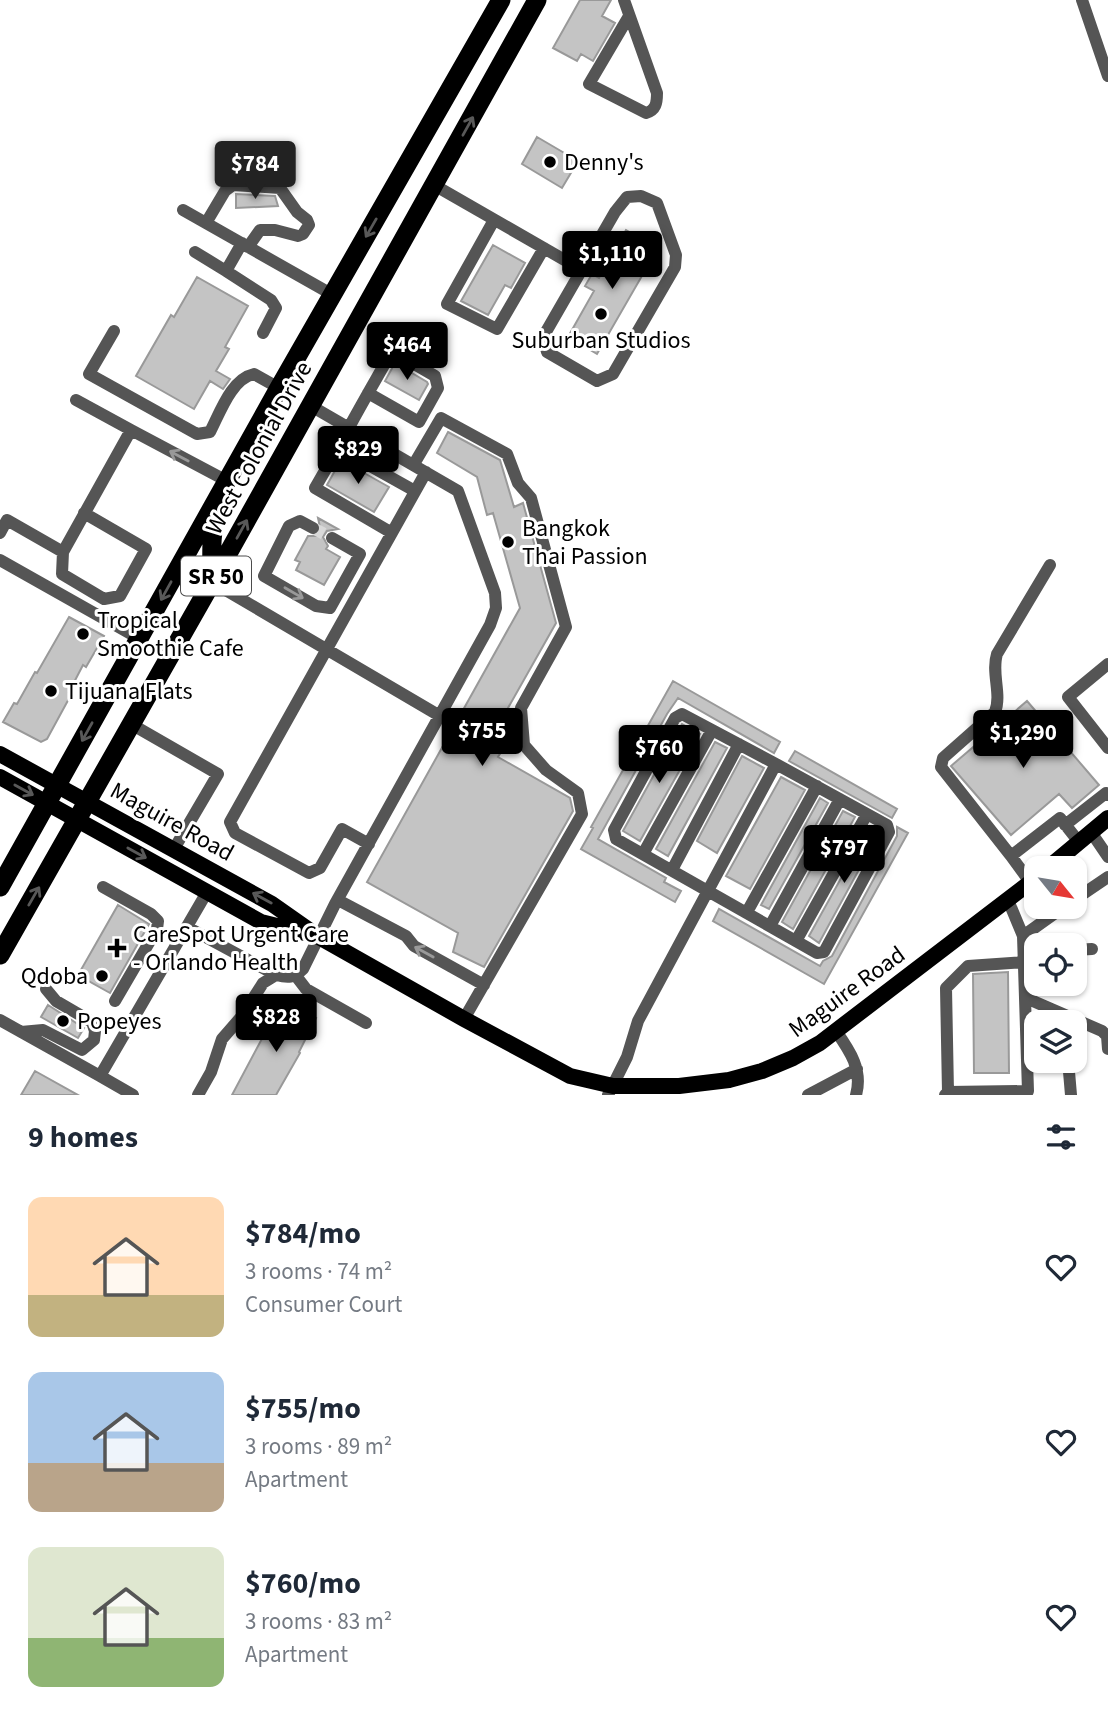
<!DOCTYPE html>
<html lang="en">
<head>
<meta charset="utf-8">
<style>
	:root { --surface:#fff; --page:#f2f2f3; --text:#1f2937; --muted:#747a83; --accent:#000 }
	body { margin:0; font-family:"Source Sans 3",sans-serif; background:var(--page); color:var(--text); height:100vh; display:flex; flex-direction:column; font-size:26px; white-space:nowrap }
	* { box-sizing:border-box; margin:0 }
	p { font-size:23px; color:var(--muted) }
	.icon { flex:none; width:38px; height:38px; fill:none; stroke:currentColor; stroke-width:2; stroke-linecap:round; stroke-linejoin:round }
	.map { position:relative; height:1095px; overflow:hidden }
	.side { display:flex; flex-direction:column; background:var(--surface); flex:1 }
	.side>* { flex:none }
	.needle { width:46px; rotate:120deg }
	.fabs { position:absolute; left:1024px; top:856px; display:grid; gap:14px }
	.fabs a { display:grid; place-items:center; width:63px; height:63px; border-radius:14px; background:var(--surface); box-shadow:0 2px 5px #0004; font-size:35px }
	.price { position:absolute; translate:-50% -60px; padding:0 16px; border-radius:7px; background:var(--accent); color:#fff; font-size:23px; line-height:46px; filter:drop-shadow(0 2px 4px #0008) }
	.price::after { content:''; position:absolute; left:50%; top:42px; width:21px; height:16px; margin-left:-10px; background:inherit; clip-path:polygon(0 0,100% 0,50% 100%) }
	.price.active { background:#222; color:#fff }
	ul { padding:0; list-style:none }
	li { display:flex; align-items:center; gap:21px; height:175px; padding:0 28px }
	li span { display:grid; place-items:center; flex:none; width:196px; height:140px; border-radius:14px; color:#555 }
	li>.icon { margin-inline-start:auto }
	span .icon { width:84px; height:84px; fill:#fffc; stroke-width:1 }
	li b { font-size:30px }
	h2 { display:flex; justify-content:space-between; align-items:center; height:84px; padding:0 28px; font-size:30px }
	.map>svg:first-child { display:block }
</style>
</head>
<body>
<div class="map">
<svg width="1108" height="1095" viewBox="0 0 1108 1095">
	<rect width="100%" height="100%" fill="#fff"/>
	<path fill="#c4c4c4" stroke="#999" stroke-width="2" d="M580,0H611L602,16L615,23L593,61L581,54L577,61L553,48Z
		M537,137L578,161L562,188L522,164Z
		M236,194L275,196L278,206L236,208Z
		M626,230L658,248L597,354L568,337L594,291L585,286L592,274L599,278Z
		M493,245L525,263L511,288L505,285L488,315L461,301Z
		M197,277L248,306L225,347L229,349L216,371L230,379L223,389L210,381L194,409L136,376L171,315L174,317Z
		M395,363L427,382L428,384L419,400L385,381Z
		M448,432L500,460L514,507L523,503L556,623L504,715L513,721L514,731L498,757L570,798L573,811L484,967L453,952L458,933L367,882L520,608L493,513L487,515L477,477L437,453Z
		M341,460L389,487L374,512L327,485Z
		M318,518L338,529L327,531L323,537L328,546L326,549L340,557L324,585L296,570L300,562L295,560L308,536H317L321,532Z
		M69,617L104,636L86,667L83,665L69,692L72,693L47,739L41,742L3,722L14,703L17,704L35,672L37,673Z
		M673,681L780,742L774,753L678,698L667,714L598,839L666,878L664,882L681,891L675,902L581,849L593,828L591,827Z
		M1027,701L1099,785L1072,808L1059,794L1011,835L951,766Z
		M682,724L700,734L640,841L623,831Z
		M715,742L727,748L668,856L656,849Z
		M795,751L897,809L892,818L789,761Z
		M742,756L764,768L717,853L697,841Z
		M781,777L805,790L750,889L726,876Z
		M820,798L828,803L769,909L761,905Z
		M843,811L855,817L793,929L782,922Z
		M870,826L880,831L819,943L809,936Z
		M897,827L908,833L824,984L713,921L719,909L820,966L823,961L832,956L897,836Z
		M118,905L149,924L110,993L78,975Z
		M1008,972L1009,1073H974L973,974Z
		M48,1005L84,1028L78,1038L41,1017Z
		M290,1005L316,1018L299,1052L300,1053L276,1095H232L265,1033L267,1034L278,1014L281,1015Z
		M35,1071L78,1095H21Z"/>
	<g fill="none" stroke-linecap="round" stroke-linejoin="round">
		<path stroke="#d9d9d9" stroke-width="12" stroke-dasharray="12 6" stroke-linecap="butt" d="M313,528L332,538"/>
		<path stroke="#555" stroke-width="12" d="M624,0L657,93C657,103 656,110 646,113L589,84L629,16
			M1082,0L1108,76
			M434,185L582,270
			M641,196L657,203L676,255L675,267L613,374L597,381L547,352L543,337L615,212L627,197Z
			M183,210L333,295
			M494,220L447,304L497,329L544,248
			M206,223L225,191L233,185L280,188L297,212L307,220L309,225L303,234L298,236L275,230H260L248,247
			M242,243L226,271L271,300L276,308L263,333
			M195,252L226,271
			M114,331L89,374L197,434L210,432C220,413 231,379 254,374L279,388
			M368,393L419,422L438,388L435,376L392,351C374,383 355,415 338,448L415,491
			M131,430L227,481
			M338,448L315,488L392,533
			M414,464L441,418L507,454L518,483L531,498L566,627L521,708L524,745L546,770L578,793L582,814L464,1019
			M313,528L300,521L289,526L264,576L316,606L330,608L360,554L332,538
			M0,533L7,520L63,552L131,430L76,400
			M63,552L62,574L104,599L120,596L146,549L84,513
			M0,560L140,639
			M212,582L440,716
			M1108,664L1068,697L1108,748
			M131,724L218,774L174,849
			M1065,825L1106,793L1108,795
			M1091,832L1108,857
			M369,844L342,829L320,868L309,873L235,833L230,822L426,472
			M643,854L712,730
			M1011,856L941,767L943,758L995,712C1002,694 991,673 997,654L1050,565
			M672,870L739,744
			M1030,882L1011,856L1060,818L1079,842
			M103,887L151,914L158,921L157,929L115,1001
			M338,900L406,936L414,946L484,985
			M1008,900L1023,936L1028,1091L1026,1095
			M1074,900L1108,877
			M747,912L817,786
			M770,926L840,799
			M187,927L276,975
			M1023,936L1065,906
			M796,941L867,814
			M1074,950L1092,949
			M296,976L306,989L366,1023
			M1026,998L1102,1031L1107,1036L1108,1049
			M0,1020L100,1076L207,892
			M836,1031C850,1051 863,1070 856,1095
			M21,1032L43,1030L82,1050L94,1040L95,1031L92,1022L56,1001L46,989
			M1068,1060L1071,1095
			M100,1076L133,1095
			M948,1092L946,988L968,966L1025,962
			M198,1095L211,1072L222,1039L242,1016L263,983L276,975C288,978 294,978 303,969L335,904L490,625L496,608L495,593L458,491L311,406
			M608,1095L627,1057L638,1021L776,764L887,825L889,832L824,952L817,953L616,839L614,830L675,718L682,714L776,764
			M808,1095L857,1069
			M945,1095L948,1092L1028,1091"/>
		<path stroke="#000" stroke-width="16" d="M0,754L272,904L319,937L464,1019L570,1076L613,1086H679L729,1080L762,1071L793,1058L820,1043L1036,878
			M0,777L261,922L309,934
			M1048,868L1108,818"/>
		<path stroke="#000" stroke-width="19" d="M212,580C212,557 210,534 217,512
			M0,887L279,388L501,0
			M0,955L212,582L537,0"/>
	</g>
	<defs><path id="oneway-shaft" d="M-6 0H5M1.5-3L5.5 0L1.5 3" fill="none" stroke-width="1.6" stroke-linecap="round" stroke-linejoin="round" transform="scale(1.75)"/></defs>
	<g stroke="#595959">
		<use href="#oneway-shaft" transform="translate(468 126) rotate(-61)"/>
		<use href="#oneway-shaft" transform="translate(371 228) rotate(120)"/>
		<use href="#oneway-shaft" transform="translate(242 529) rotate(-61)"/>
		<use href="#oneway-shaft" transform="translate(166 591) rotate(119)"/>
		<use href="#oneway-shaft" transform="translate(87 732) rotate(119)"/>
		<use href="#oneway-shaft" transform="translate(24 790) rotate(29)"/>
		<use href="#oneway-shaft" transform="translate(137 853) rotate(29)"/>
		<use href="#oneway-shaft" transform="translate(34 896) rotate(-60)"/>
		<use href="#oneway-shaft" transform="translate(262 898) rotate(-151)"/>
	</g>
	<g stroke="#999">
		<use href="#oneway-shaft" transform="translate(179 456) rotate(-152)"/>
		<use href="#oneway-shaft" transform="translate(294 593) rotate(30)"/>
		<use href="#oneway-shaft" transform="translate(424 952) rotate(-151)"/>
	</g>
	<g fill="#000" stroke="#fff" stroke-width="2.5">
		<circle cx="550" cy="162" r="7"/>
		<circle cx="601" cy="314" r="7"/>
		<circle cx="508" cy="542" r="7"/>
		<circle cx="83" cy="634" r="7"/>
		<circle cx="51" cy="691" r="7"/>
		<path d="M113.5 937.5h7v7h7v7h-7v7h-7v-7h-7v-7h7z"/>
		<circle cx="102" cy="976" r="7"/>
		<circle cx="63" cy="1021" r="7"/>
	</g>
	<g text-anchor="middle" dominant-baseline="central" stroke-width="6" stroke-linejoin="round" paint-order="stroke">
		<rect fill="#fff" stroke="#4c4c4c" stroke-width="2" x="181" y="556.5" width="70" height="39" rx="5"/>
		<g font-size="23" font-weight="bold" fill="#000">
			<text x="216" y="576">SR 50</text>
		</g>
		<g font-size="24" fill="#000" stroke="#fff" text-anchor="start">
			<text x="564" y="162">Denny's</text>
			<text x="601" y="340" text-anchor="middle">Suburban Studios</text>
			<text x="522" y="528">Bangkok<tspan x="522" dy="28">Thai Passion</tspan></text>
			<text x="97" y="620">Tropical<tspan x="97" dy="28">Smoothie Cafe</tspan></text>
			<text x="65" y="691">Tijuana Flats</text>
			<text x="133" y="934">CareSpot Urgent Care<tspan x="133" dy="28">- Orlando Health</tspan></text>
			<text x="88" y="976" text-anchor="end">Qdoba</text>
			<text x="77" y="1021">Popeyes</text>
		</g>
		<g font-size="24" fill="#000" stroke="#fff">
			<text transform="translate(259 448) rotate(-61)">West Colonial Drive</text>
			<text transform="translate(172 822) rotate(29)">Maguire Road</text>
			<text transform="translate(847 992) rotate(-36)">Maguire Road</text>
		</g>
	</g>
</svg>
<div class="fabs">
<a><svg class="needle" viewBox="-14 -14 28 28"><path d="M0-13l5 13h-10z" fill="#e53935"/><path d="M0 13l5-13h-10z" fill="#747a83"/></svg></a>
<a><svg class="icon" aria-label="locate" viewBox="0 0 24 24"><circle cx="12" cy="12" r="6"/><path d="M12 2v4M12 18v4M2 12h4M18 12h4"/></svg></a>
<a><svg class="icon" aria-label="layers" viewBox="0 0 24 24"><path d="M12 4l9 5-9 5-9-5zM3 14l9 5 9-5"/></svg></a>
</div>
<b class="price active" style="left:255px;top:201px">$784</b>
<b class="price" style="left:612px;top:291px">$1,110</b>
<b class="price" style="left:407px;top:382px">$464</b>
<b class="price" style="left:358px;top:486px">$829</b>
<b class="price" style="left:482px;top:768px">$755</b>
<b class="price" style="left:1023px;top:770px">$1,290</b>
<b class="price" style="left:659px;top:785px">$760</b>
<b class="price" style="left:844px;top:885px">$797</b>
<b class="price" style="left:276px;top:1054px">$828</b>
</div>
<section class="side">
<h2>9 homes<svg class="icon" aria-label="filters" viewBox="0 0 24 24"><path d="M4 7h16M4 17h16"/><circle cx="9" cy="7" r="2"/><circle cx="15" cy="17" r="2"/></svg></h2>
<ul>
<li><span style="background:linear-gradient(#ffd9b3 70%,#c2b280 0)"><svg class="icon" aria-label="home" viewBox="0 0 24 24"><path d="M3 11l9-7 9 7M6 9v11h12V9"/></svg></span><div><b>$784/mo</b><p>3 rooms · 74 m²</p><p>Consumer Court</p></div><svg class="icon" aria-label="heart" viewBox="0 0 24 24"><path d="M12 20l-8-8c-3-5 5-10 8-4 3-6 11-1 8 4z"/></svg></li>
<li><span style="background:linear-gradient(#a9c7e8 65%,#b9a48a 0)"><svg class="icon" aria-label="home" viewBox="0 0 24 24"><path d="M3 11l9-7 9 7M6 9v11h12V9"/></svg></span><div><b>$755/mo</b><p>3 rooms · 89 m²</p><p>Apartment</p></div><svg class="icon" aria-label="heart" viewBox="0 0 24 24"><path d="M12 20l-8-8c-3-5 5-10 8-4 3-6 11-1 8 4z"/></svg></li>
<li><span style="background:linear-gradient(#dfe7d0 65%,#8fb573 0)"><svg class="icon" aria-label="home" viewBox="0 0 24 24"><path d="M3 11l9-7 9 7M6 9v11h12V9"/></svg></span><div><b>$760/mo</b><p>3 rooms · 83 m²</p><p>Apartment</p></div><svg class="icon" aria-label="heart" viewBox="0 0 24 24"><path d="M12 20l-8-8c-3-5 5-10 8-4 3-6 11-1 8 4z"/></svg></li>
</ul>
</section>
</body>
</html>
